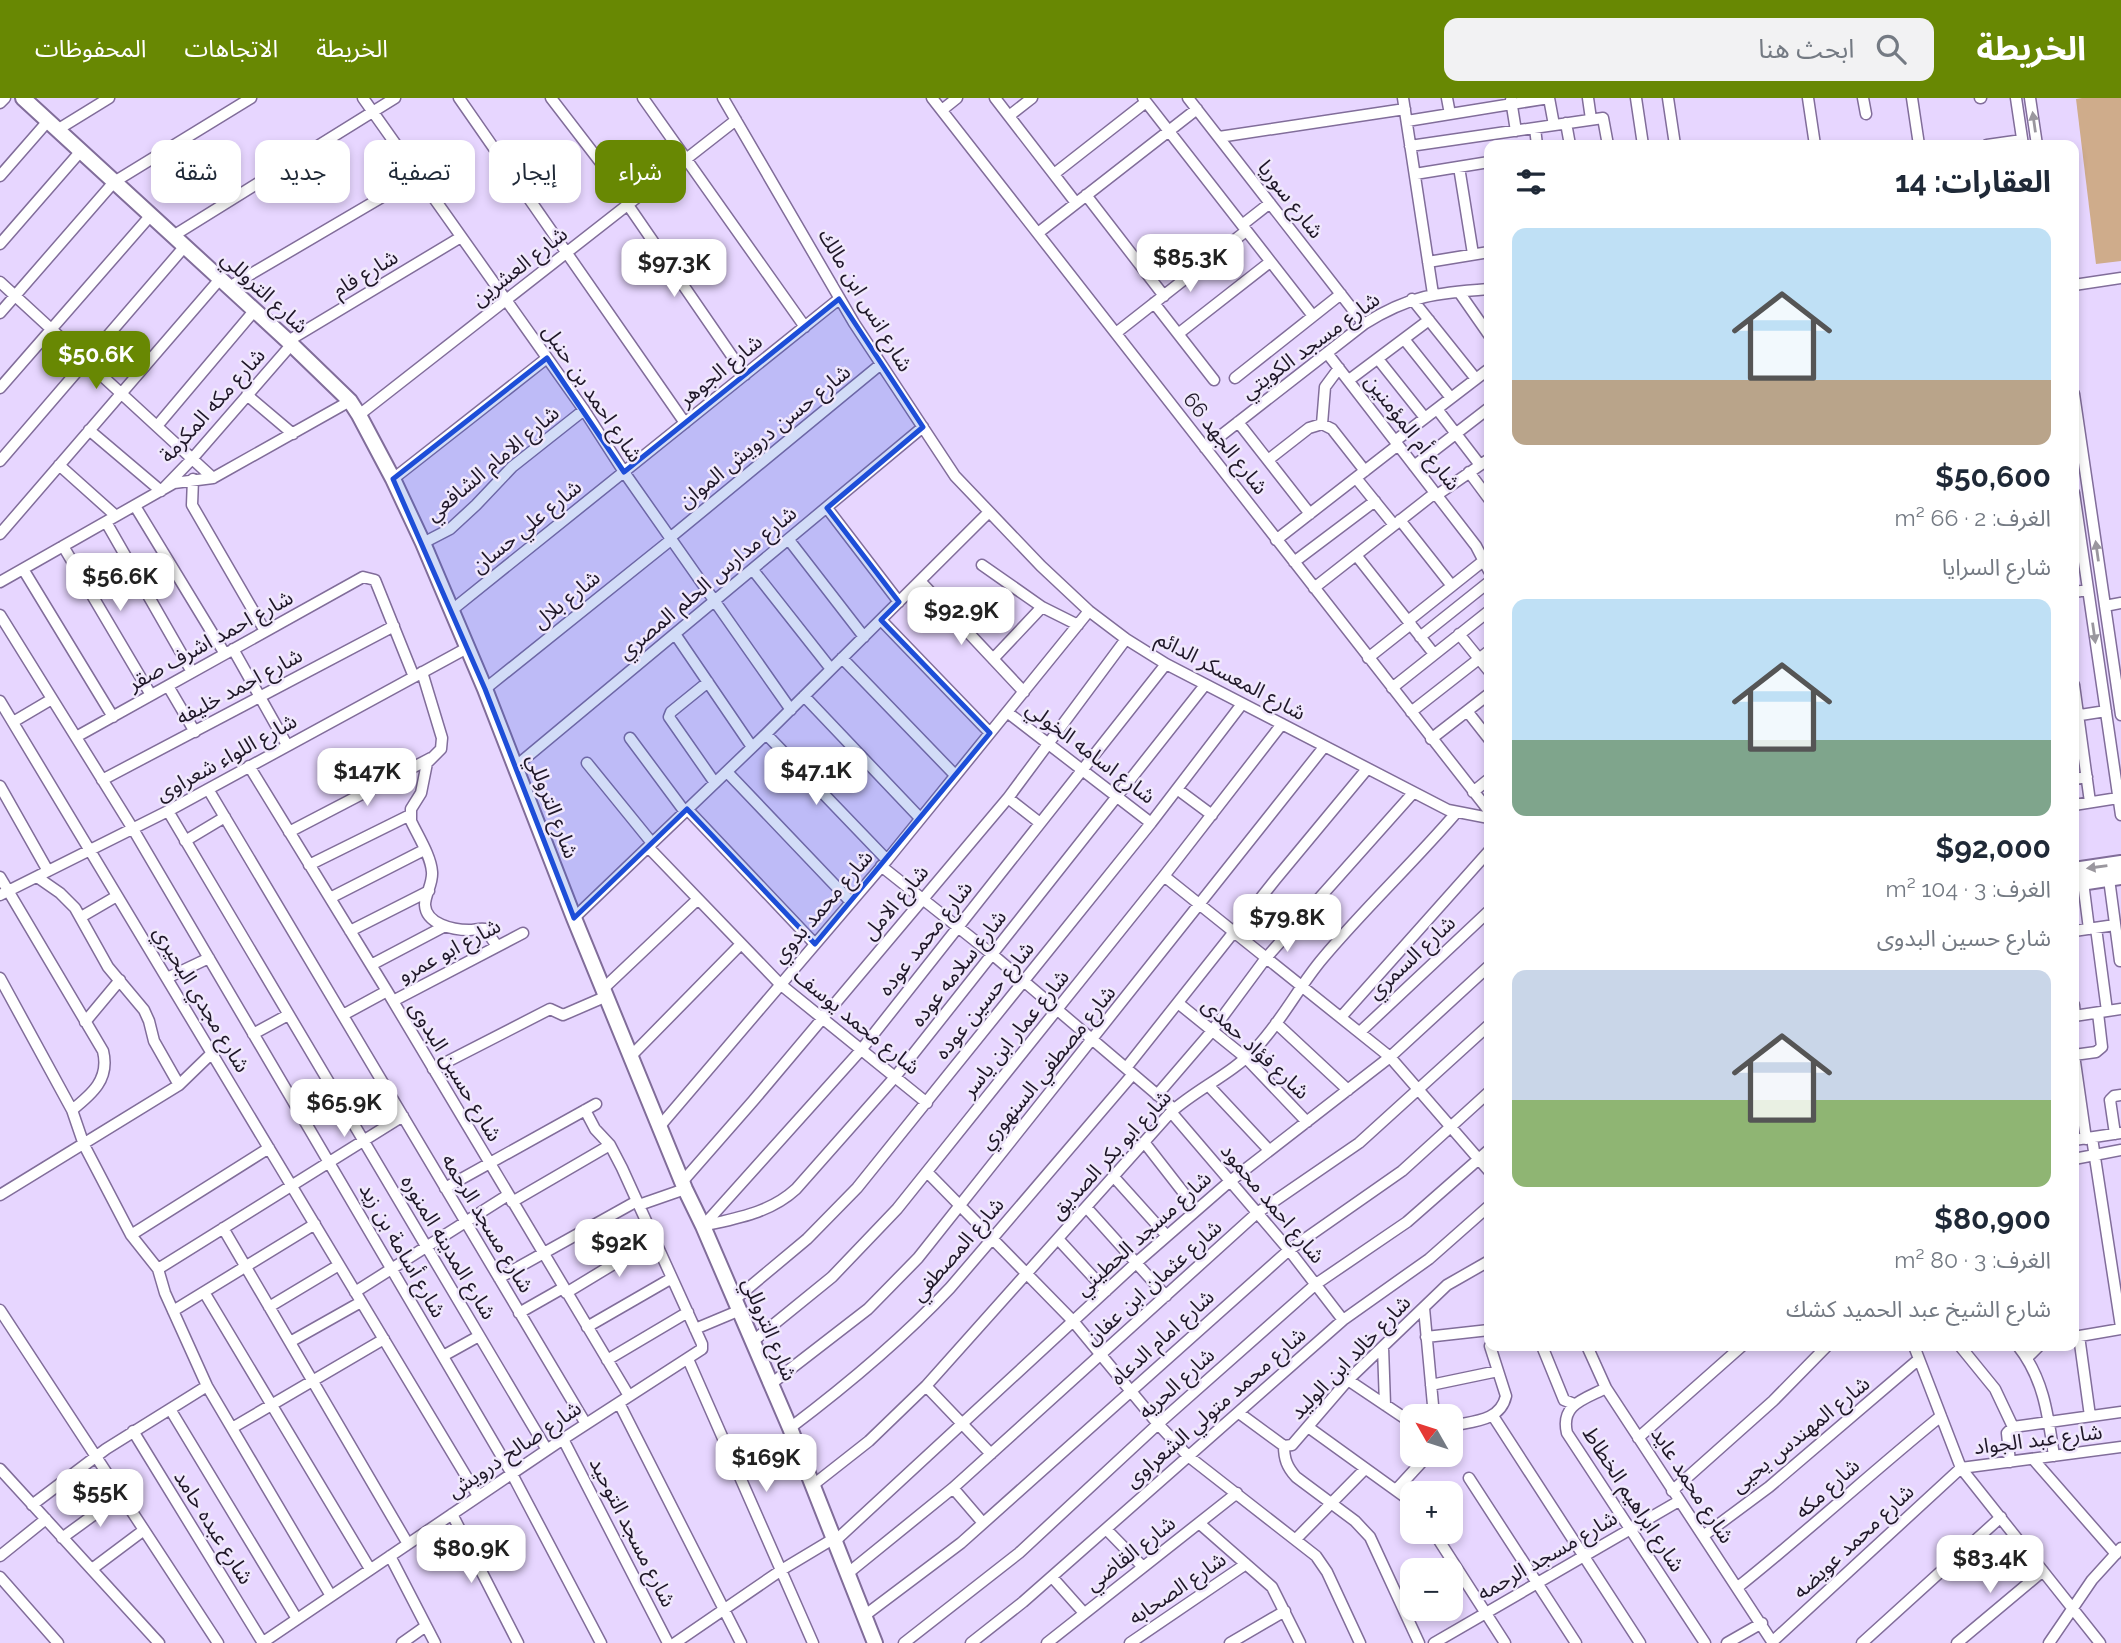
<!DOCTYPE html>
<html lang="ar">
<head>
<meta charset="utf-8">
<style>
	:root { --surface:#fff; --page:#f2f2f3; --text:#1f2937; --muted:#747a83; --accent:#688803 }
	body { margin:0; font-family:Raleway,"Noto Sans Arabic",sans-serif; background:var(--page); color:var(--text); direction:rtl; height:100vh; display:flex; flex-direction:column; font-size:26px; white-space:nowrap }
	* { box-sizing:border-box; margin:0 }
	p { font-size:23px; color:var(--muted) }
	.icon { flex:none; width:38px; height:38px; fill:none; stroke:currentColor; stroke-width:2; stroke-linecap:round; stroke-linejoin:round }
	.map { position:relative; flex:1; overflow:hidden; direction:ltr }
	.panel { position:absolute; left:1484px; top:42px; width:595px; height:1211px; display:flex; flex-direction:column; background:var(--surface); border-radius:14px; box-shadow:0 4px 10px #0003; direction:rtl }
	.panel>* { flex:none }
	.top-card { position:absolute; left:21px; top:42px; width:665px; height:63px; direction:rtl; display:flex; gap:14px }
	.needle { width:46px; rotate:309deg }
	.controls { position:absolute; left:1400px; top:1306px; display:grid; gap:14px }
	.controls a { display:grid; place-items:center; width:63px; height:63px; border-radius:14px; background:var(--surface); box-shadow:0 4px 10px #0003; font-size:35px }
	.price { position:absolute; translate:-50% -60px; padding:0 16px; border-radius:14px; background:#fff; color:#222; font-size:23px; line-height:46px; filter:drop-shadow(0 2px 4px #0008) }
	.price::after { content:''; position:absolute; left:50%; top:42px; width:21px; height:16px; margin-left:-10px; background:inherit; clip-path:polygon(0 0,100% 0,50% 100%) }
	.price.on { background:var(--accent); color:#fff }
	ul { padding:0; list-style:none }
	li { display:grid; align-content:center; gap:14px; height:371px; padding:0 28px }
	li span { display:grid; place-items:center; height:217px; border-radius:14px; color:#555 }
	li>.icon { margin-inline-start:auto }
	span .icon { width:126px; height:126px; fill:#fffc; stroke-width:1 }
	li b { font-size:30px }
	h2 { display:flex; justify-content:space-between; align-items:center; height:84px; padding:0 28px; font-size:30px }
	.chip { padding:0 24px; border-radius:14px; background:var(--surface); box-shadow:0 4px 10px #0003; font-size:24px; line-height:63px }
	.chip.on { background:var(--accent); color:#fff }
	header { display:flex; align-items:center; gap:42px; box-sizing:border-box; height:98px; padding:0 35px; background:var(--accent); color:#fff }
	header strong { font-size:33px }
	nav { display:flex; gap:38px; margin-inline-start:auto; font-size:24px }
	.search { width:490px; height:63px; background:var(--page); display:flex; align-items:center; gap:18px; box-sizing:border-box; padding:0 24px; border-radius:14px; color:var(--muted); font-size:26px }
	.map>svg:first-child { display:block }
</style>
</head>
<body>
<header>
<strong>الخريطة</strong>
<div class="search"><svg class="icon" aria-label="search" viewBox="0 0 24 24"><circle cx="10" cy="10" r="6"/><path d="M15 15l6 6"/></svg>ابحث هنا</div>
<nav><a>الخريطة</a><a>الاتجاهات</a><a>المحفوظات</a></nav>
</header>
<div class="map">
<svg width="2121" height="1545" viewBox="0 0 2121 1545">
	<rect width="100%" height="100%" fill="#e7d6ff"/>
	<path fill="#cfac8b" d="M2082,0H2121V163L2096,166L2076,1Z"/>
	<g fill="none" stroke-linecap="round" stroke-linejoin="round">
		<defs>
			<path id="street" d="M363,0L584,312L624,374L791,612
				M459,0L685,325
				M551,0L631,104
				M643,0L805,229
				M723,0L854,225L955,378L1041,468L1089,513L1126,541L1166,566L1448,712L1489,720
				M932,0L1489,713
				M995,0L1076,105
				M1143,0L1313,218
				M1188,0L1364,226
				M1403,0L1433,196
				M1447,0L1450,16
				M1549,0L1554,27
				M1588,0L1591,21
				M1636,0L1643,47
				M1668,0L1675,47
				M1808,0L1815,47
				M1863,0L1866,16
				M1912,0L1919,47
				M1980,0H1981
				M2016,0L2023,47
				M2030,0L2037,47
				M1511,2L1516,33
				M0,5L5,0
				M942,12L957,0
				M1009,18L1032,0
				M1407,23L1549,0
				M1566,25L1570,47
				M1535,30L1537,47
				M57,32L109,0
				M1219,39L1405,11
				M1987,47L2022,42
				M1410,48L1603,20L1608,47
				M1459,69L1473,156
				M1054,76L1146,4
				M1415,76L1489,64
				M0,78L48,23
				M1086,97L1164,198
				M628,107L745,277
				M1242,127L1270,105
				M1038,135L1197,11
				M173,138L395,0
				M0,146L80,54
				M1428,164L1489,154
				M0,184L213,380
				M2074,187L2121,180
				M229,189L418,78
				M1459,194L1489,237
				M1412,201L1476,281
				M1154,205L1214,282
				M0,215L114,84L251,0
				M1116,235L1246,133
				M1178,236L1270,164
				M1404,241L1451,300
				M288,243L461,139
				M1327,255L1476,448L1489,473
				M1378,261L1425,320
				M1235,280L1341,196
				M1349,282L1429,222
				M0,290L151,117
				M2074,296L2121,617
				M247,297L293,336
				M1437,311L1480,367
				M359,317L736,22
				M1238,324L1310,416
				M1322,326L1325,289L1339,270
				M157,328L254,213
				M89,332L161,393L192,361L291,247
				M1395,343L1489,271
				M1205,350L1364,226C1410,197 1437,195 1489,191
				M1268,362L1309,330L1322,326L1332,331L1365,373
				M0,363L185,148
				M59,367L116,418
				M1414,368L1489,310
				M1469,374L1489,401
				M1356,380L1394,427
				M193,381L192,407L265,533
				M393,381L547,260
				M2074,395L2121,717
				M1437,397L1489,361
				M135,408L225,556
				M827,410L899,504
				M1400,422L1452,488
				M106,424L192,574
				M0,436L220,181
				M671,439L881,266
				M789,442L864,539
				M1276,442L1398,347
				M423,445L450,431L476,407L512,369L584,312
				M63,448L151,597
				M1356,457L1434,556
				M1294,464L1375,403
				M982,467L1042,509L1078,527
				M23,471L113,619
				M753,472L831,571
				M920,483L1024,594
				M0,484L174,385L213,380L350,303
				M1314,490L1435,395
				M2074,494L2088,492
				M2105,508L2121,505
				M452,512L839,201
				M0,517L133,731L512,1376L601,1545
				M881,522L990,635
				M1408,523L1487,460
				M675,536L752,649
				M1459,536L1489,573
				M1420,539L1489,484
				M233,551L287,647
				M842,560L955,677
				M1368,560L1411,526
				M993,561L1042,509
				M422,574L442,640L441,651L427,665L421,695L411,711V723C418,738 431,758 432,774C433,786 425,796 425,807C426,826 453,832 469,832C475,832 479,830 485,831L497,848
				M708,584L671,614L669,619L715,685
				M2074,587L2090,704
				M168,588L195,634
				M1392,590L1489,513
				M485,591L672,441
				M804,598L920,720
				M0,603L478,1398
				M1467,613L1489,641
				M1007,614L1151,725
				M1411,614L1489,553
				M2074,618L2106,613
				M13,624L52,601
				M766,636L887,762
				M76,639L363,479L375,482L414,579
				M630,640L685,714
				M1431,641L1489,596
				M587,665L652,745
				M249,668L387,893L629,1298
				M516,668L923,329
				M727,674L851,804
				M2074,681L2087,679
				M102,682L394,528
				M0,688L48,773
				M208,691L586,1326
				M1177,691L1212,717
				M1473,694L1489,681
				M1008,700L1040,725
				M2074,707L2118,700
				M687,711L815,846
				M168,713L547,1352
				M289,734L431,660
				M185,743L225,719
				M648,749L780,886L927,1005
				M309,767L410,717
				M881,768L993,857L1174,1011
				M1164,778L1390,959L1489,1073
				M0,779L103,953C110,981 92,996 72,1012
				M37,779L60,795L75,810L108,869L144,912L149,923L154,943L179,987
				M2109,781L2120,863
				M2083,784L2089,831
				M0,797L168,713L467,550
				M330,800L424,752
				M81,819L117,798
				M574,820L766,636L989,414
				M2096,830L2107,913
				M350,833L429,793
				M2074,833L2115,827
				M371,867L445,828
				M0,880L72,1012L84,1047L131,1137L158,1171L165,1195L207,1288L331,1498
				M167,880L209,860
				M604,890L698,801
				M393,903L523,835
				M1178,905L1246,960L1307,1024
				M2074,907L2075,918
				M343,917L387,893
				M2074,918L2121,911
				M1341,919L1489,753
				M85,924L120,882
				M1276,925L1348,992
				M1360,934L1489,813
				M253,936L288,917
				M632,957L741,846
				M2074,957L2086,1041
				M2074,957L2096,954L2102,949L2098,915
				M1126,970L1275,782L1367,671
				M433,971L550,911L563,917L607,898
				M1208,987L1269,1052
				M1157,997L1212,933L1266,860L1413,695
				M1171,1014L1289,1152L1343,1222
				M660,1028L887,762L1089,513
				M2115,1036L2110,1002L2114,998L2121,997
				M2092,1040L2121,1229
				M2074,1042L2121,1035
				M1144,1044L1197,1112
				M2074,1061L2121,1052
				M927,1074L1073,1223L1158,1326L1188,1358L1316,1458L1327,1474L1360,1545
				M1113,1078L1167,1138
				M683,1083L753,1003L1008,700L1126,541
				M445,1090L596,1006
				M0,1097L179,987L212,955
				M512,1104L610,1047
				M639,1107L685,1091
				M1086,1109L1166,1198
				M703,1128C737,1120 770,1115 796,1091L895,979L1205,587
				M703,1128L861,952L1166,566
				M223,1130L408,1446
				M131,1137L269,1050
				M1058,1141L1106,1193
				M158,1171L403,1018
				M499,1180L637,1103
				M204,1194L370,1471
				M355,1194L508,1097
				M566,1195L655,1141
				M734,1202L807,1141L857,1090L1151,725L1242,606
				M269,1209L339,1167
				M1424,1210L1434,1318
				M0,1212L218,1545
				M173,1213L315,1126
				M519,1215L563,1190
				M587,1229L672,1180
				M695,1231L738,1213
				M2079,1238L2090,1318
				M1426,1239L1489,1232
				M2074,1239L2121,1231
				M290,1244L361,1204
				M752,1244L832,1179L897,1111L1164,778L1282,626
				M1542,1248L1564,1302L1574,1306
				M1587,1248L1606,1290L1773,1545
				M1914,1248L1961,1370L2100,1545
				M1960,1248L1995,1291L2013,1329
				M2018,1248C2044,1281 2048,1317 2054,1358
				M1383,1249L1385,1307
				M443,1258L479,1238
				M2027,1260L2039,1248
				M688,1261L813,1545
				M607,1262L688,1214
				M1348,1282L1412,1325
				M771,1286L868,1211L918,1160L1324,649
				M1431,1287L1498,1273
				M926,1288L991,1356
				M1606,1290C1585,1301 1560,1306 1567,1335L1705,1545
				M619,1305L741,1545
				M170,1311L297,1521
				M1239,1315L1284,1348L1292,1347L1348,1282L1447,1187L1489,1163
				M1493,1318L1640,1545
				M1451,1328C1472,1323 1500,1324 1506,1298L1490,1248
				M1308,1329L1412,1404
				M232,1330L384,1241
				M790,1330C847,1287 901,1242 950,1190L1133,976
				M133,1333L263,1545
				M1638,1340L1742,1248
				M563,1341L668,1545
				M1284,1348C1284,1361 1287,1369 1296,1379L1355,1423L1370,1439L1419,1545
				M2033,1361L2116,1456
				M2010,1364L2007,1335L2013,1329L2121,1314
				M0,1371L159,1545
				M1469,1380L1576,1545
				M813,1387L869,1343L926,1288L1171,1014C1198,990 1232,976 1256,950C1282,923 1299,888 1323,860C1365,810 1413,765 1456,715
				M953,1390L983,1425
				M1396,1392L1429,1356
				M1672,1393L1773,1303L1827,1248
				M32,1407L106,1351L207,1288
				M452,1416L518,1545
				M1199,1425L1272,1489L1300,1545
				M1106,1431L1143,1469
				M1433,1433L1505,1545
				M1703,1438L1769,1389L1919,1261
				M62,1440L121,1397
				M1296,1441L1365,1371
				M834,1444L1136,1165L1229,1084L1390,959L1489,868
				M0,1458L46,1421
				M390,1458L435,1545
				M92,1471L144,1432
				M847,1476L953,1390L1257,1115L1359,1045L1489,927
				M0,1479L58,1545
				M1052,1479L1084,1515
				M1738,1489C1807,1434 1872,1374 1941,1318
				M864,1518L961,1445L1289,1152L1402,1073L1489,994
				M1772,1544L1961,1370L2121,1349
				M262,1545L563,1341L702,1251V1246L622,1070L610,1047L595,1031L585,1012
				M402,1545L426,1528
				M675,1545L783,1471L833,1441
				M904,1545L1019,1455L1158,1326L1316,1186L1407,1124L1489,1052
				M971,1545L1023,1504L1343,1222L1429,1161L1489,1108
				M1047,1545L1237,1395
				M1130,1545L1246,1466
				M1230,1545L1285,1513
				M1434,1545L1679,1403
				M1727,1545L1762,1525
				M1862,1545L2001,1419
				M1957,1545L2043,1473
				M2049,1545L2092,1482L2121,1450"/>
			<path id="secondary" d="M23,0L288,243L350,303L359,317L393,381L423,445L485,591L574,820L685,1091L703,1128L790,1330L875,1545
				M2074,772L2121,765
				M2074,786L2121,779"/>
		</defs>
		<use href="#street" stroke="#816d9a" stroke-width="13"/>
		<use href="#secondary" stroke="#816d9a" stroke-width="18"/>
		<use href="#street" stroke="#fff" stroke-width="10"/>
		<use href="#secondary" stroke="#fff" stroke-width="14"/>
	</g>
	<defs><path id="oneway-solid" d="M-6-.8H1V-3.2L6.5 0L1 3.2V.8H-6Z" transform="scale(1.75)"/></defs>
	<g fill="#9a979e">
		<use href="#oneway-solid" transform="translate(2034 24) rotate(-98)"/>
		<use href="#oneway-solid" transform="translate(2097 453) rotate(-98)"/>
		<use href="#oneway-solid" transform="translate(2094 535) rotate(82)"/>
		<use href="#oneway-solid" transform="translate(2097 769) rotate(172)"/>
	</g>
	<path fill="#1d4ed8" fill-opacity="0.2" stroke="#1d4ed8" stroke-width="5" stroke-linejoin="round" d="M839,201L923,329L827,410L899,504L881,522L990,635L815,846L687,711L574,820L485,591L393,381L547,260L624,374Z"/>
	<g text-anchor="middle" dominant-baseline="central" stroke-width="5" stroke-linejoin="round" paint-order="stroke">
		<g font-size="21" fill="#1f1728" stroke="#f0e8fc">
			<text transform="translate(1291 101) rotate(52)">شارع سوريا</text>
			<text transform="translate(519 168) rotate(-38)">شارع العشرين</text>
			<text transform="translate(365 175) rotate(-31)">شارع فام</text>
			<text transform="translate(265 194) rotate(43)">شارع التروللي</text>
			<text transform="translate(866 202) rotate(59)">شارع انس ابن مالك</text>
			<text transform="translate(1310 247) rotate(-36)">شارع مسجد الكويتي</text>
			<text transform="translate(720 272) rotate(-39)">شارع الجوهر</text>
			<text transform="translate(593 295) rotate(56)">شارع احمد بن حنبل</text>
			<text transform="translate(212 307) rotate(-48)">شارع مكه المكرمة</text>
			<text transform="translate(1413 334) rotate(52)">شارع أم المؤمنين</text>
			<text transform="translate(764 338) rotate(-39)">شارع حسن درويش الموان</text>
			<text transform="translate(1226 345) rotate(52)">شارع الجهد 66</text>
			<text transform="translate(492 365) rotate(-40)">شارع الامام الشافعي</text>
			<text transform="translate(526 428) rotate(-39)">شارع علي حسان</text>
			<text transform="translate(707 484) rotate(-40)">شارع مدارس الحلم المصري</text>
			<text transform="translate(566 501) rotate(-39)">شارع بلال</text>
			<text transform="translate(210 542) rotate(-29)">شارع احمد اشرف صقر</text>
			<text transform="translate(1231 577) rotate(28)">شارع المعسكر الدائم</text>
			<text transform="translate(239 588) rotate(-28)">شارع احمد خليفه</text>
			<text transform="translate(1091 654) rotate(37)">شارع اسامه الخولي</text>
			<text transform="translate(226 659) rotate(-29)">شارع اللواء شعراوى</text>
			<text transform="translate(553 708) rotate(69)">شارع التروللي</text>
			<text transform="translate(895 804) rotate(-50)">شارع الامل</text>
			<text transform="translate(822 808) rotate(-49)">شارع محمد بدوي</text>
			<text transform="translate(925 840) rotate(-52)">شارع محمد عوده</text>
			<text transform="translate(449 852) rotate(-28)">شارع ابو عمرو</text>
			<text transform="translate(1411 859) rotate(-43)">شارع السمري</text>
			<text transform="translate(958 870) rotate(-52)">شارع سلامه عوده</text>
			<text transform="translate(202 901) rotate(59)">شارع مجدي البحيري</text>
			<text transform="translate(984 902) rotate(-51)">شارع حسين عوده</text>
			<text transform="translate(857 923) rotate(39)">شارع محمد يوسف</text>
			<text transform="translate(1015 935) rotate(-51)">شارع عمار ابن ياسر</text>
			<text transform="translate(1256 950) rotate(43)">شارع فؤاد حمدى</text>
			<text transform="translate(1047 969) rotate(-51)">شارع مصطفي السنهوري</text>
			<text transform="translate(456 973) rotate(59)">شارع حسين البدوى</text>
			<text transform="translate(1110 1056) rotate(-47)">شارع ابو بكر الصديق</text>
			<text transform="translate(1273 1105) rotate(50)">شارع احمد محمود</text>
			<text transform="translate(488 1125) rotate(59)">شارع مسجد الرحمه</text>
			<text transform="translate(1143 1135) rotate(-42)">شارع مسجد الحطيني</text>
			<text transform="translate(449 1149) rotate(59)">شارع المدينه المنوره</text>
			<text transform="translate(957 1151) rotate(-49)">شارع المصطفي</text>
			<text transform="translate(403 1152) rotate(60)">شارع أسامة بن زيد</text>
			<text transform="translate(1153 1184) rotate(-42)">شارع عثمان ابن عفان</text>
			<text transform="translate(770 1231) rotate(67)">شارع التروللي</text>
			<text transform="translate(1162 1239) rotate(-42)">شارع امام الدعاه</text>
			<text transform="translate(1350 1259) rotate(-46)">شارع خالد ابن الوليد</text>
			<text transform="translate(1176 1285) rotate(-42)">شارع الحريه</text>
			<text transform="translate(1215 1309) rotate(-41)">شارع محمد متولي الشعراوى</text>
			<text transform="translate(1800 1336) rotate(-39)">شارع المهندس يحيى</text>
			<text transform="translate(2038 1341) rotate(-7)">شارع عبد الجواد</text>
			<text transform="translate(514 1351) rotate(-34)">شارع صالح درويش</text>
			<text transform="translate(1693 1387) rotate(57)">شارع محمد عايد</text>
			<text transform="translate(1827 1390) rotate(-42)">شارع مكه</text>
			<text transform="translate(1634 1401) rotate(57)">شارع ابراهيم الخطاط</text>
			<text transform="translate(214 1429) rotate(58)">شارع عبده حامد</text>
			<text transform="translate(633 1434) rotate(63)">شارع مسجد التوحيد</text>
			<text transform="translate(1853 1443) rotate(-43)">شارع محمد عويضه</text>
			<text transform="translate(1130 1455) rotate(-38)">شارع القاضي</text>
			<text transform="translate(1547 1457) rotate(-30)">شارع مسجد الرحمه</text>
			<text transform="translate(1177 1490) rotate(-34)">شارع الصحابه</text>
		</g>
	</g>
</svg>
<div class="controls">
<a><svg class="needle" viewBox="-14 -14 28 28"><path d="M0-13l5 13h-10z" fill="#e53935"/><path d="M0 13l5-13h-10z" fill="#747a83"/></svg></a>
<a>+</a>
<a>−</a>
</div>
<b class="price" style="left:1190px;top:196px">$85.3K</b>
<b class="price" style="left:674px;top:201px">$97.3K</b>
<b class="price on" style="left:96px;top:293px">$50.6K</b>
<b class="price" style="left:120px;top:515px">$56.6K</b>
<b class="price" style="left:961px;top:549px">$92.9K</b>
<b class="price" style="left:816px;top:709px">$47.1K</b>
<b class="price" style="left:367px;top:710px">$147K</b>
<b class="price" style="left:1287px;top:856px">$79.8K</b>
<b class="price" style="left:344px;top:1041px">$65.9K</b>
<b class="price" style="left:619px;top:1181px">$92K</b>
<b class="price" style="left:766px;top:1396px">$169K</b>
<b class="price" style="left:100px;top:1431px">$55K</b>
<b class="price" style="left:471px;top:1487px">$80.9K</b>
<b class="price" style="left:1990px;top:1497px">$83.4K</b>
<div class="top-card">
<a class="chip on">شراء</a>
<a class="chip">إيجار</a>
<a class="chip">تصفية</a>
<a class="chip">جديد</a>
<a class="chip">شقة</a>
</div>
<section class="panel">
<h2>العقارات: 14<svg class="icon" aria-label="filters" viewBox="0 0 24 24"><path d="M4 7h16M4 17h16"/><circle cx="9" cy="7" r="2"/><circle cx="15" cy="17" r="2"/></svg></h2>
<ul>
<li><span style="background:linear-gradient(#bfe0f5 70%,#b9a48a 0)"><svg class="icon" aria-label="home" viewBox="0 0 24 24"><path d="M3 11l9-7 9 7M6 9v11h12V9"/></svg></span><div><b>$50,600</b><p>الغرف: 2 · 66 m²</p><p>شارع السرايا</p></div></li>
<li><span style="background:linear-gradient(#bfe0f5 65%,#7fa58c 0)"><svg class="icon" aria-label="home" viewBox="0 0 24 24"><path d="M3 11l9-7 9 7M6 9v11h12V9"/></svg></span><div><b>$92,000</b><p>الغرف: 3 · 104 m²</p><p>شارع حسين البدوى</p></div></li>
<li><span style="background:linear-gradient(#c9d6e8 60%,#8fb573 0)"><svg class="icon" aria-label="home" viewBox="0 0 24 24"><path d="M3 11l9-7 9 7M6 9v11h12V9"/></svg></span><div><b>$80,900</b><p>الغرف: 3 · 80 m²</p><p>شارع الشيخ عبد الحميد كشك</p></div></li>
</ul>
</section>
</div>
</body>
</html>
